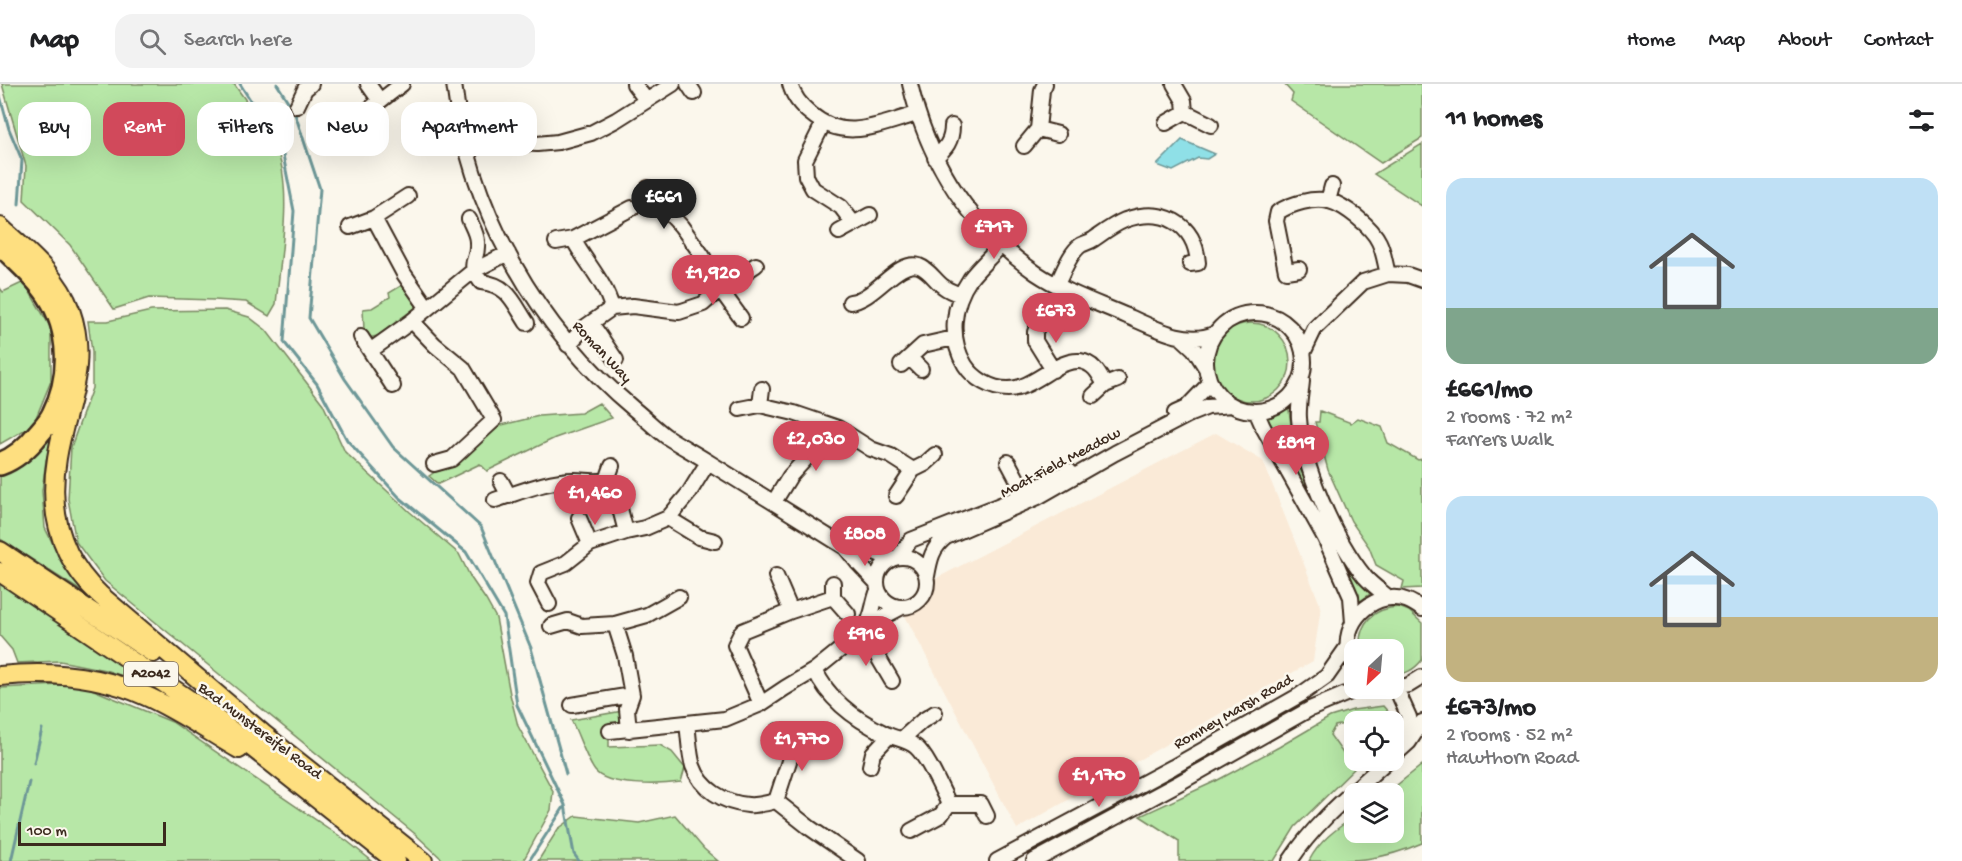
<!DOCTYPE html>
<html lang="en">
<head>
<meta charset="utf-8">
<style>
	:root { --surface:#fff; --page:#f2f2f2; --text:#202124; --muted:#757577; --line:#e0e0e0; --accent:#d1495b }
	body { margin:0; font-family:"Gochi Hand",sans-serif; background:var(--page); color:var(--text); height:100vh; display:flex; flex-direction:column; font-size:22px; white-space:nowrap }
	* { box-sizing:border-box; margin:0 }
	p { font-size:20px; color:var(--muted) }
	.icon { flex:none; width:33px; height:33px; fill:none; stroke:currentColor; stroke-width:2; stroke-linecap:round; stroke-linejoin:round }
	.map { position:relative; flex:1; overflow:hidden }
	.drawer { display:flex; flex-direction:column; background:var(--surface); width:540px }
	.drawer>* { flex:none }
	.hud { position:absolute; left:18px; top:18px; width:570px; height:54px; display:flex; gap:12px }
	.needle { width:39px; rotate:206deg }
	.tools { position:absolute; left:1344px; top:555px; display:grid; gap:12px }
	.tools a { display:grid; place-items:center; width:60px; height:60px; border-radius:12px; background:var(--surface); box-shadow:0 6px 24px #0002; font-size:30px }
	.scale { position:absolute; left:18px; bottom:15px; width:148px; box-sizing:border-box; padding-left:6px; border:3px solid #3b2a1e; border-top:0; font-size:16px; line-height:21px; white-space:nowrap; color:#3b2a1e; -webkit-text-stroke:4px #fbf7ec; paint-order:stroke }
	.price { position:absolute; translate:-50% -51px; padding:0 14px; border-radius:21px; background:var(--accent); color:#fff; font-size:20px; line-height:39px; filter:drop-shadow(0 2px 3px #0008) }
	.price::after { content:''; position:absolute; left:50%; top:36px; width:18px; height:14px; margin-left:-9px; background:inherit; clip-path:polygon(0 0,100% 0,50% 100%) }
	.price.current { background:#222; color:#fff }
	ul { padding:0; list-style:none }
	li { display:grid; align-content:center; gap:12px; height:318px; padding:0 24px }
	li span { display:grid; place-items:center; height:186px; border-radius:18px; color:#555 }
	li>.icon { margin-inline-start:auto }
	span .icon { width:108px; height:108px; fill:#fffc; stroke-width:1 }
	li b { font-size:26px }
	h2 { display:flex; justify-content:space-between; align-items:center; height:72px; padding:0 24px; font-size:26px }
	.tag { padding:0 21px; border-radius:18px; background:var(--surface); box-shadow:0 6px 24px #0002; font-size:21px; line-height:54px }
	.tag.current { background:var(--accent); color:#fff }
	header { display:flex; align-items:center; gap:36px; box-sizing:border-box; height:84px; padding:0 30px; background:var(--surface); border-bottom:2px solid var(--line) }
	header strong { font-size:28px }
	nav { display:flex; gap:33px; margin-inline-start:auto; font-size:21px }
	.search { width:420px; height:54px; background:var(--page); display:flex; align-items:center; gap:15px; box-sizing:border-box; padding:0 21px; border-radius:18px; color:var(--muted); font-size:22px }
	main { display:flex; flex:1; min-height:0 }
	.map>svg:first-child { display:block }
</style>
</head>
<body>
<header>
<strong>Map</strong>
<div class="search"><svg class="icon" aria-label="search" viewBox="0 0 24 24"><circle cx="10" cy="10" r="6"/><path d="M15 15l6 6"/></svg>Search here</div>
<nav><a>Home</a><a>Map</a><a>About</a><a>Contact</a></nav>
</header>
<main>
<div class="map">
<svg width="1422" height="777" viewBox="0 0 1422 777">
	<rect width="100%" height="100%" fill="#fbf7ec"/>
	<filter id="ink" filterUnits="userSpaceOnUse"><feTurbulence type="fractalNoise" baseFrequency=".0167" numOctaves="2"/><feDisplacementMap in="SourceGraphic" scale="12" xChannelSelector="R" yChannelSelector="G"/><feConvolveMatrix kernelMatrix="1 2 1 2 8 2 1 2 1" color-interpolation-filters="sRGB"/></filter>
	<g filter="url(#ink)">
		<path fill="#faead7" d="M1216,349L1263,377L1321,523L1313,577L1017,745L904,530L937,494Z"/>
		<path fill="#b7e7a7" stroke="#798862" stroke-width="1.5" d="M2,0H234C248,20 265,41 275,62C294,102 280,176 276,220L269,232L246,218L214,216L149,214L114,225L70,161L24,116L26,82Z
			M1284,0H1422V54L1381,79L1291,17L1293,10Z
			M1422,60V122L1374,90Z
			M24,198L51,244V297L33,341L0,360V204L3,208Z
			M404,200L413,211L417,221L415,224L377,252L369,254L364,247L363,225L372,224L390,213L389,209Z
			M225,226L249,233L266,246L323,320L345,368L410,428L459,470L471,494L486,516L496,534L510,610L518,642L553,707L551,726L523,777H444L414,749L105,497L76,458L68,415L71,363L92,304V268L88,237H108L151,227Z
			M1212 278a39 39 0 1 1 78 0a39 39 0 1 1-78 0Z
			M599,319L612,334L555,354L487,387L480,380L438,400L429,392L502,341L539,332L581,329Z
			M1288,320L1296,374L1306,398L1352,489L1370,510L1356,520L1263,332Z
			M1320,327L1351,339L1358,334L1382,343L1388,359L1418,376L1422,375V504L1402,505L1404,497L1376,481L1369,463L1351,437L1328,386L1315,338H1319Z
			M57,344L46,376L42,407L45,444L62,478L87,511L0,455V390L32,371Z
			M0,494L161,605L105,586L60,577L17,579L12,566L0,552Z
			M1399,523L1409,527L1422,539V576C1414,586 1406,590 1394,591V566L1360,565C1358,539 1373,524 1399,523Z
			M79,600L172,638L347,757L372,777H0V604Z
			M1383,622L1391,631L1387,637L1354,638V643L1349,639L1335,642L1330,651L1354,685L1295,743L1274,777H1179V757L1140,732L1216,697L1279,663L1330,633L1353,626Z
			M623,627L624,638L609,647V663L660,661L672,668L685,684L681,698C661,701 608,703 595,687C587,677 578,649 571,636Z
			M1422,681V759C1381,777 1354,777 1309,777C1319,757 1336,745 1354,733V748H1394V710L1387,709Z
			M675,731L704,765L718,777H538L558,745L576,732L639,739Z"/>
		<path fill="#8fe0e7" stroke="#6d9797" stroke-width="1.5" d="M1182,56L1215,70L1207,75L1198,74L1173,87L1157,81Z"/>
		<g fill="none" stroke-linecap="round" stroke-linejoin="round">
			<path stroke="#6d9797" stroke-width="3" d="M240,0L282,66L294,127L284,258L317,300L347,356L399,413L466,468L504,532L517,621L565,721L574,770L579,777
				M277,0L294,27L320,105L309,234L345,295L393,363L481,443L531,564L566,690
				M0,12L9,45L22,76L19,120
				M34,679L42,645
				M11,777L29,698
				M529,777L564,723"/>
			<defs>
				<path id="minor" d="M368,0L380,17
					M454,0C469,127 538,245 635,326C646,335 656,345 667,353C681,362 696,370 710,379C755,407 800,435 845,463L857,478L876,498
					M634,0L646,16
					M688,0L694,9
					M790,0C793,12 801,22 811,30C845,59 880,40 917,30
					M910,0C928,78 970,143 1036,189C1063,207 1097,219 1127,232C1153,243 1186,262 1214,250
					M1174,0L1184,17L1185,28
					M297,22L305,5L311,0
					M367,27L402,0
					M1166,39L1185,28L1211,41
					M823,40L805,76L806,92L813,105L841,123L854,140
					M1038,45L1058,50
					M1024,62L1038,45L1042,6L1045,0
					M466,65L506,56L518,59L537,60L558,58L591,49L616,36L673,0
					M935,74C946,64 952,57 952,42
					M648,104L645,119L668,128L681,142L702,171L720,205L741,234
					M1328,117L1332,102
					M374,134L404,190L427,223
					M469,135C472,142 477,150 477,158C479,179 465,175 481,198C509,201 513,218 527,239
					M350,143L374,134L408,112
					M839,148L870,131
					M573,155C586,179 605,198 612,224
					M556,158L573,155L632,124
					M1001,161C991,173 979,183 970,195C952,221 949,255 965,281C974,295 991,305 1008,305C1034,305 1056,275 1080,277C1094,279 1099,290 1105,301
					M1299,185L1286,187L1276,137L1278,128C1291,120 1313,113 1329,117C1345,121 1372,143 1379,158C1384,168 1385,180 1388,190
					M1057,200C1063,189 1070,168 1081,161C1085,159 1090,158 1094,155C1104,148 1113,141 1125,136C1162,123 1195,138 1198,179L1190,180
					M850,218C875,216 897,175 919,182C930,186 935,197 944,203C949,207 955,209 961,211
					M1206 278a49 49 0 1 1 98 0a49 49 0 1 1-98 0Z
					M1041,235L1035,248V257L1053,286
					M412,237L435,261L463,284L494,336L452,375L434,380
					M591,239L616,276
					M361,253L393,302
					M1181,253L1194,265L1206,284
					M568,261L585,243L612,224L633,222L679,228L703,220L720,205L756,181
					M370,267L412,237L473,187L508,169
					M1303,269L1315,244L1363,198L1388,190L1408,191L1422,196
					M910,274L921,285
					M901,281L923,261L954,254
					M1302,297C1301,309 1298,322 1299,334C1302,382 1335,456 1365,493C1372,501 1381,507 1389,514
					M1093,312L1105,301L1118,296
					M760,321L762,305
					M740,325L760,321L794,329L838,344L871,365L891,372L913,386
					M1256,327L1263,343L1325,454L1351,513L1353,539
					M1175,329L1186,324L1210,299
					M1008,378L1024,408
					M612,382L607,396L618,417L626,448
					M501,397L509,412
					M896,412L913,386L925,380L935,371
					M495,416C520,408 548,396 574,396C587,396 592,399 607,396
					M774,418L790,392L812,368L825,340
					M579,434L590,460
					M668,434L699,453L715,457
					M845,463L872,467L891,475
					M877 498a25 25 0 1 1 50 0a25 25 0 1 1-50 0Z
					M898,473L911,456L1010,417L1069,387
					M776,492L791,527
					M927,492C930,475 932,464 946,453L1038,413L1115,369L1188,331L1208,323L1232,321
					M833,499V513L848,530
					M549,520L538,499L541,489L566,479L590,460L626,448L645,444L668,434L689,409L708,378
					M615,540L625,572L632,611L627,625L629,646
					M551,542L568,537L582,542L615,540L647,531L679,513
					M865,544C874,530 872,521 878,506
					M859,552L875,568L892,597
					M1354,581C1336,553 1359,516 1391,514C1403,513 1412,518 1422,525
					M815,586C829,617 856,636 886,650C896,655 907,655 916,663C928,673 941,705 949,720L941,731L911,747
					M1394,604L1409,601L1422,593
					M761,620L735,561L742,547L791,527L833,513
					M572,621L632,611
					M687,640C689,653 689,669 693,682C701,705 724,719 748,721C757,722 767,719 776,717L810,744L858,777
					M610,647L725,635L761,620L785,604L815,586L877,536L902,523
					M778,647L791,671
					M903,654L922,637L935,629
					M1399,667L1409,658L1422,638
					M1394,669L1401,655L1409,633L1396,604
					M870,682L873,669L889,652
					M776,717L791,671L824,654
					M949,720H981L987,732
					M997,777L1173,683L1300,611L1327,592L1348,562
					M1034,777L1179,699L1310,625L1360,604
					M1290,777C1316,737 1353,708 1388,676"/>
				<path id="major" d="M0,143C26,167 58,192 70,226C90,282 65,322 57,374C48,427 60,474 100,511L262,649
					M0,467L153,569
					M0,488L210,630L396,777
					M0,592C49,587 100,591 146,612C178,626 208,647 239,665
					M253,642L423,777"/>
				<path id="highway" d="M0,160C16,176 36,192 48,211C71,246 72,293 53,330C50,337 44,343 39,349C29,362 16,374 0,380"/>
			</defs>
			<use href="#minor" stroke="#3b2a1e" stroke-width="18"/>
			<use href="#major" stroke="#3b2a1e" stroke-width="22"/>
			<use href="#highway" stroke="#3b2a1e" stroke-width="26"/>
			<use href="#minor" stroke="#fbf7ec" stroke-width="14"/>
			<use href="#major" stroke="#fedf80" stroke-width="18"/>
			<use href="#highway" stroke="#fedf80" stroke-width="21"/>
		</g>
	</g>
	<g text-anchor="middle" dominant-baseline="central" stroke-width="5" stroke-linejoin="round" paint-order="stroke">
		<rect fill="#fbf7ec" stroke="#75685c" stroke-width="1.5" x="124" y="578" width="54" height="24" rx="4.5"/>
		<g font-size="15" font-weight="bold" fill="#3b2a1e">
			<text x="151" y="590">A2042</text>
		</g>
		<g font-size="16" fill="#3b2a1e" stroke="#fbf7ec">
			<text transform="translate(601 269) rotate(47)">Roman Way</text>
			<text transform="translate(1061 380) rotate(-28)">Moat Field Meadow</text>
			<text transform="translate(1234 629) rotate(-30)">Romney Marsh Road</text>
			<text transform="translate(259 648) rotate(37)">Bad Munstereifel Road</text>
		</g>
	</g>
</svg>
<div class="tools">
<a><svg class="needle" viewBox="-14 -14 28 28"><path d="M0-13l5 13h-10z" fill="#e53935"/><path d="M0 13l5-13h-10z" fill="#757577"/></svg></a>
<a><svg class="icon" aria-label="locate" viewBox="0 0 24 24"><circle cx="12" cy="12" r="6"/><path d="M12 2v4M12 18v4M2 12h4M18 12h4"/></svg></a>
<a><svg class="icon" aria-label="layers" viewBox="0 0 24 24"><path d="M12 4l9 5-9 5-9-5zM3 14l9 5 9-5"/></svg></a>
</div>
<div class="scale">100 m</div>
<b class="price current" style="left:664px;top:146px">£661</b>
<b class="price" style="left:994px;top:176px">£717</b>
<b class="price" style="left:713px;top:222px">£1,920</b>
<b class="price" style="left:1056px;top:260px">£673</b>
<b class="price" style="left:816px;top:388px">£2,030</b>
<b class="price" style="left:1296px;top:392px">£819</b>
<b class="price" style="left:595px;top:442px">£1,460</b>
<b class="price" style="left:865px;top:483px">£808</b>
<b class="price" style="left:866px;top:583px">£916</b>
<b class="price" style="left:802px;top:688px">£1,770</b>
<b class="price" style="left:1099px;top:724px">£1,170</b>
<div class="hud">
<a class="tag">Buy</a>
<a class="tag current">Rent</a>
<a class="tag">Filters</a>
<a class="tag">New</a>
<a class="tag">Apartment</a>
</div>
</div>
<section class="drawer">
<h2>11 homes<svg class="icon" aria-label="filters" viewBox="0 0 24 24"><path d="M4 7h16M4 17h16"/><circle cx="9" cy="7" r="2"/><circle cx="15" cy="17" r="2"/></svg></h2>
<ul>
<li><span style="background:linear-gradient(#bfe0f5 70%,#7fa58c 0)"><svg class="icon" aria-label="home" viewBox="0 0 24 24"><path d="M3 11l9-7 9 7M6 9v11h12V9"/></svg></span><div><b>£661/mo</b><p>2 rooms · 72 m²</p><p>Farrers Walk</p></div></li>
<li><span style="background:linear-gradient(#bfe0f5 65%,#c2b280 0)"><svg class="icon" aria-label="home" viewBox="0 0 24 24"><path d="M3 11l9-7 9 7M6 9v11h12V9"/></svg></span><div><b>£673/mo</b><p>2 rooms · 52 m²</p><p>Hawthorn Road</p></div></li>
</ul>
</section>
</main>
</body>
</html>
